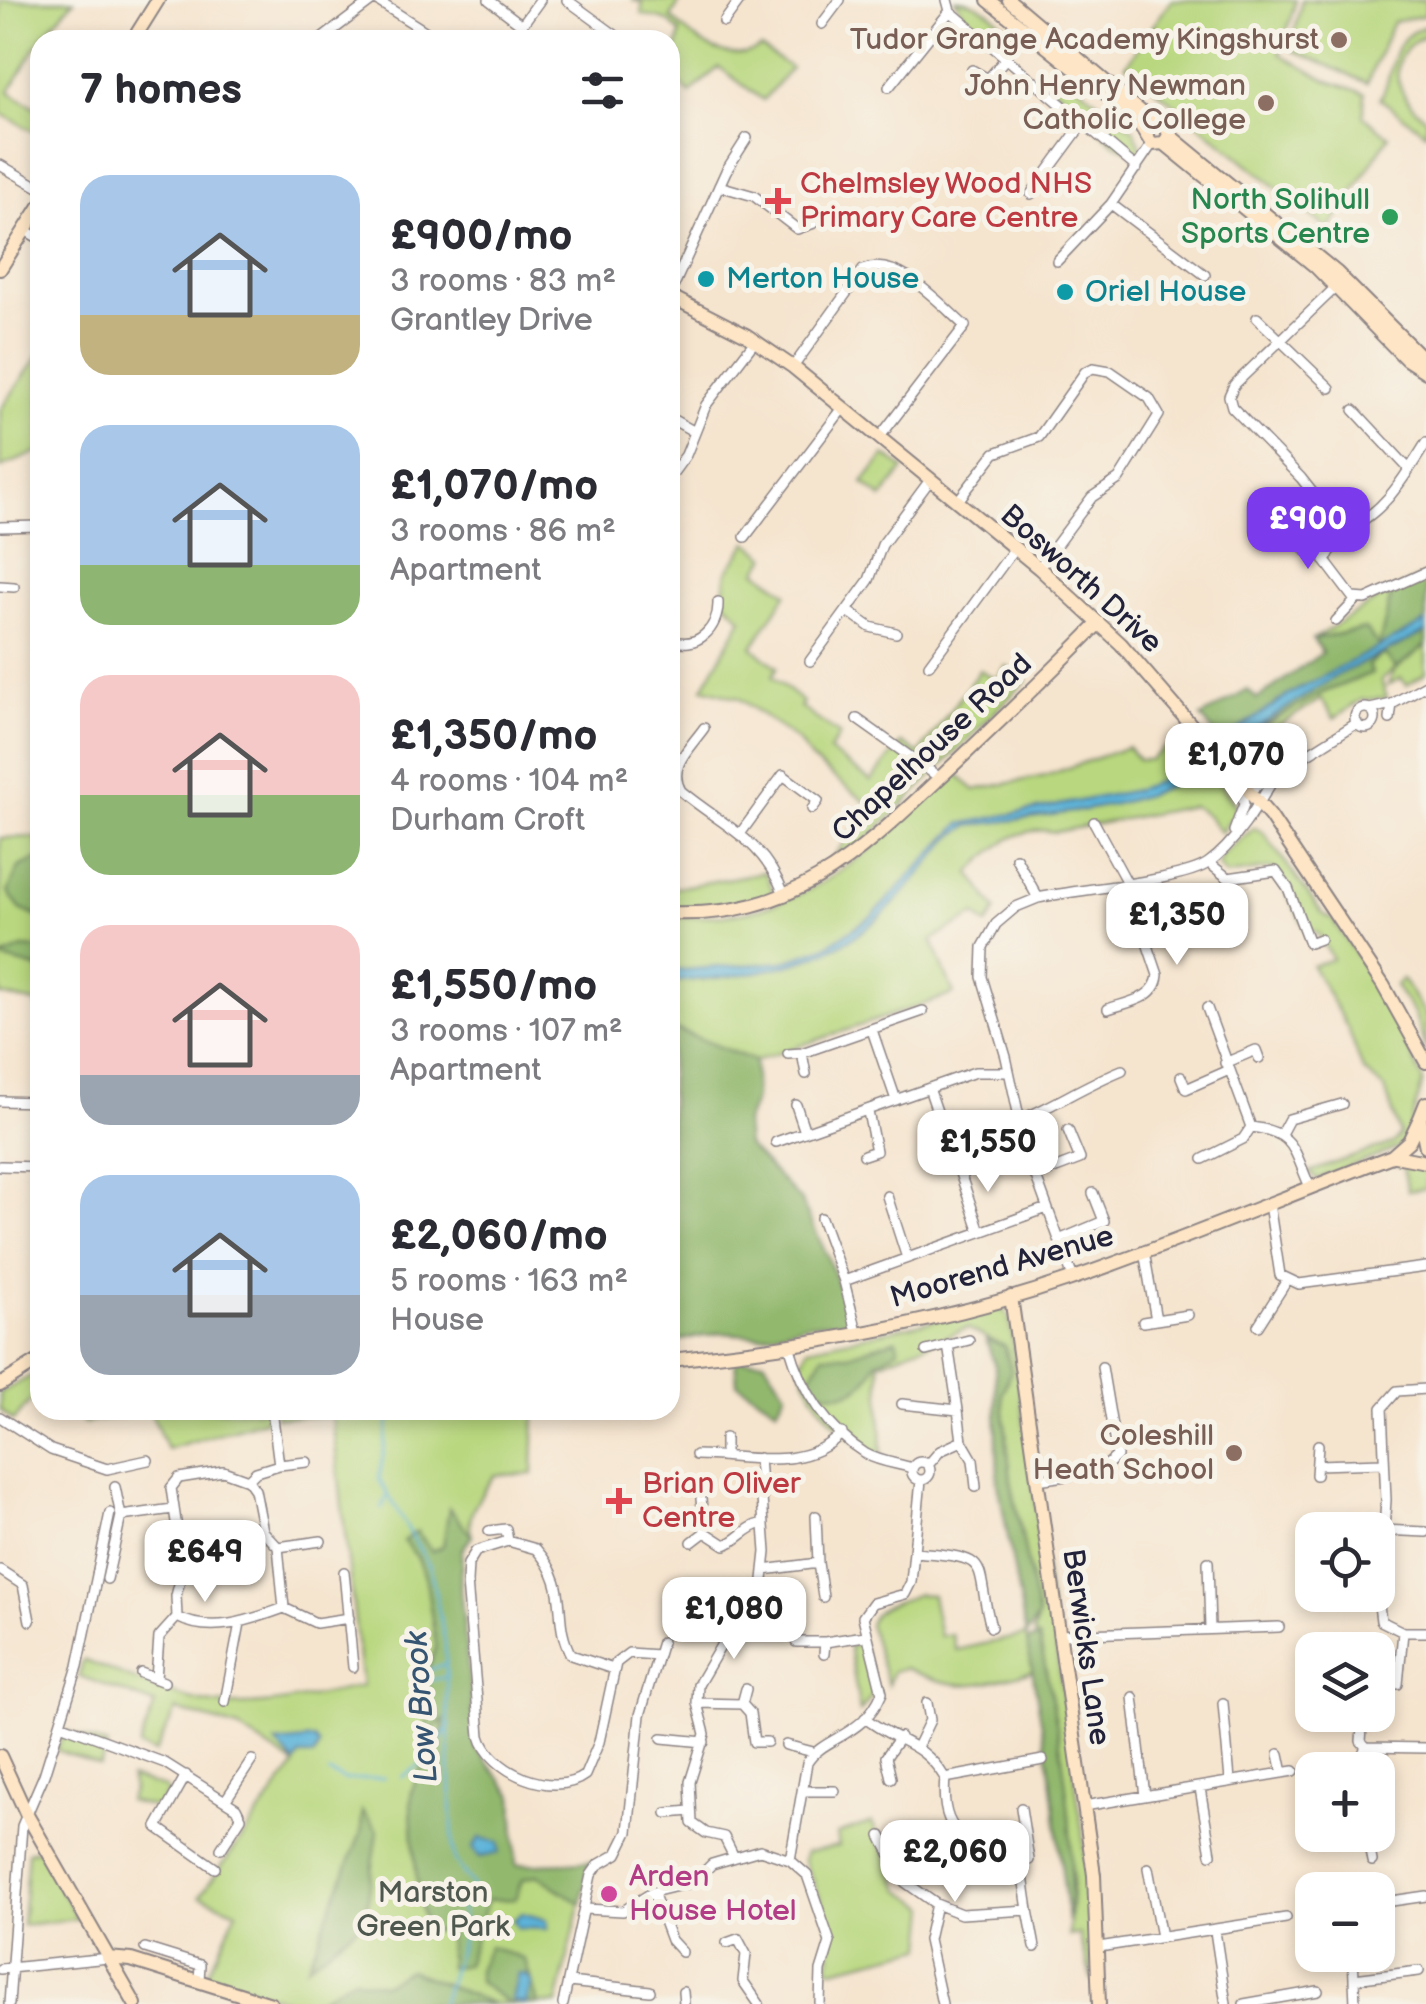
<!DOCTYPE html>
<html lang="en">
<head>
<meta charset="utf-8">
<style>
	:root { --surface:#fff; --page:#f2f2f3; --text:#2b2b33; --muted:#7c7c81; --accent:#7c3aed }
	body { margin:0; font-family:"Balsamiq Sans",sans-serif; background:var(--page); color:var(--text); height:100vh; display:flex; flex-direction:column; font-size:38px; white-space:nowrap }
	* { box-sizing:border-box; margin:0 }
	p { font-size:32px; color:var(--muted) }
	.icon { flex:none; width:55px; height:55px; fill:none; stroke:currentColor; stroke-width:2; stroke-linecap:round; stroke-linejoin:round }
	.map { position:relative; flex:1; overflow:hidden }
	.details { position:absolute; left:30px; top:30px; width:650px; height:1390px; display:flex; flex-direction:column; background:var(--surface); border-radius:30px; box-shadow:0 5px 15px #0003 }
	.details>* { flex:none }
	.fabs { position:absolute; left:1295px; top:1512px; display:grid; gap:20px }
	.fabs a { display:grid; place-items:center; width:100px; height:100px; border-radius:20px; background:var(--surface); box-shadow:0 5px 15px #0003; font-size:50px }
	.price { position:absolute; translate:-50% -85px; padding:0 22px; border-radius:20px; background:#fff; color:#222; font-size:32px; line-height:65px; filter:drop-shadow(0 2px 5px #0008) }
	.price::after { content:''; position:absolute; left:50%; top:60px; width:30px; height:22px; margin-left:-15px; background:inherit; clip-path:polygon(0 0,100% 0,50% 100%) }
	.price.active { background:var(--accent); color:#fff }
	ul { padding:0; list-style:none }
	li { display:flex; align-items:center; gap:30px; height:250px; padding:0 50px }
	li span { display:grid; place-items:center; flex:none; width:280px; height:200px; border-radius:30px; color:#555 }
	li>.icon { margin-inline-start:auto }
	span .icon { width:120px; height:120px; fill:#fffc; stroke-width:1 }
	li b { font-size:42px }
	h2 { display:flex; justify-content:space-between; align-items:center; height:120px; padding:0 50px; font-size:42px }
	.map>svg:first-child { display:block }
</style>
</head>
<body>
<div class="map">
<svg width="1426" height="2004" viewBox="0 0 1426 2004">
	<rect width="100%" height="100%" fill="#f7f3e8"/>
	<filter id="ink" filterUnits="userSpaceOnUse"><feTurbulence type="fractalNoise" baseFrequency=".01" numOctaves="2"/><feDisplacementMap in="SourceGraphic" scale="20" xChannelSelector="R" yChannelSelector="G"/><feConvolveMatrix kernelMatrix="1 2 1 2 8 2 1 2 1" color-interpolation-filters="sRGB"/></filter>
	<filter id="wash" filterUnits="userSpaceOnUse"><feTurbulence type="fractalNoise" baseFrequency=".0048" numOctaves="4" result="noise"/><feDisplacementMap in="SourceGraphic" scale="40" xChannelSelector="R" yChannelSelector="G"/><feGaussianBlur stdDeviation="2.25" result="paint"/><feColorMatrix in="noise" values="0 0 0 0 0 0 0 0 0 0 0 0 0 0 0 0 0 1.4 0 .05"/><feComposite in="paint" operator="in"/></filter>
	<g filter="url(#wash)">
		<rect width="100%" height="100%" fill="#f5e4ce"/>
		<path fill="#b8d77e" stroke="#6d7c5c" stroke-width="2.5" d="M0,0H74L40,40L9,92L40,110V135L0,113Z
			M631,0H681L671,17C694,42 729,66 761,48L791,68L763,100L719,67L690,93C667,74 675,60 680,33L668,21L642,14V2Z
			M955,0C980,0 998,18 1016,36L1006,49L968,20Z
			M1171,0H1296L1280,54L1326,80L1365,93L1363,116L1389,136L1329,230L1126,65Z
			M1302,0H1426V15L1393,22L1367,83L1290,49Z
			M1426,26V35C1383,55 1393,94 1426,118V133L1380,99C1397,71 1385,39 1426,26Z
			M1054,66L1134,130L1142,149L1138,155L1114,143L1045,79Z
			M40,354V451L0,468V410Z
			M885,455L904,469L882,498L863,483Z
			M748,542L767,557L757,571L787,593L752,647L777,667L772,677L803,702L800,707L840,735L829,751L871,781L902,743L919,754L980,670L996,680L1006,666L1027,680C964,742 906,805 841,863L833,858L871,806L811,759L798,741L739,698L703,688L742,619L723,599L727,572Z
			M1392,591L1379,647L1365,629L1313,639Z
			M1426,645V673L1407,685L1401,678L1388,685L1395,669L1381,680L1387,698L1361,700L1334,718L1321,699L1261,736L1227,747L1322,693L1371,673L1367,665L1384,653L1397,668Z
			M1185,731L1235,805V813L1221,833L1208,816L1193,806L1056,832C1018,824 995,847 970,873L996,910L987,925L975,915L932,940L954,994L755,1061L670,1027V918C693,916 717,917 739,913C830,898 892,831 955,771L974,790L1045,776L1128,747L1138,760H1150Z
			M1254,828L1263,832L1323,914L1332,919L1389,1004L1423,1081L1407,1136L1398,1148L1317,1179L1309,1172L1393,1143L1400,1134L1385,1089L1363,1070L1348,1029L1312,966L1332,959L1318,933L1306,929L1273,868L1226,875L1218,866L1221,856Z
			M36,837L40,853V1015L36,1003L0,995V838Z
			M765,872L773,890L770,896L729,905L670,909V889Z
			M1402,979L1426,1015V1050L1415,1015L1395,986Z
			M1395,1159L1426,1166V1189L1408,1191L1403,1167L1397,1166Z
			M991,1308H1001L1009,1316L1082,1828L1092,1929V1981L1079,1934L1069,1936L1073,1879L1041,1649L1033,1632L1038,1617L1011,1481L1002,1393L1011,1371L1005,1347L967,1328L879,1363L882,1455C843,1440 813,1404 800,1366L808,1348Z
			M40,1371V1389L13,1421L0,1409V1393Z
			M69,1410H266L267,1419L167,1449L150,1411L85,1423Z
			M276,1410H535L533,1474L495,1475C483,1493 463,1514 472,1536L462,1550L460,1588L476,1748L513,1795L516,1865L590,1862L557,2004H299L207,1975L237,1911L200,1896L295,1765L238,1728L176,1710L155,1753L139,1747L155,1704L79,1676L83,1660C119,1673 156,1690 193,1700C246,1714 310,1697 362,1686L332,1416L276,1417Z
			M918,1594L932,1595L940,1636L952,1634L956,1650L1026,1635L1033,1671C973,1686 962,1693 905,1668L893,1671L888,1685L869,1625C875,1603 900,1603 918,1594Z
			M861,1643L876,1691L860,1712L849,1646Z
			M65,1731L107,1746L100,1766L56,1750Z
			M130,1778L166,1788L168,1792L158,1808L128,1801L133,1789Z
			M872,1822L901,1890L928,1907L924,1947L834,1969L828,1968C838,1934 819,1892 803,1860L806,1852L839,1846L837,1834Z
			M39,1849L77,1919L22,1925L28,1852Z"/>
		<path fill="#92b86d" stroke="#5a6d54" stroke-width="2.5" d="M1426,575V622L1288,695L1222,741L1201,717L1248,690L1257,699L1322,653L1313,639L1365,629L1379,646L1392,591Z
			M1426,632V645L1396,668L1384,654L1368,665L1372,673L1322,693L1227,747L1337,675Z
			M1261,736L1276,761L1256,776L1233,754L1239,744Z
			M40,858V918L20,909L8,892L19,867Z
			M22,948L40,949V969L0,958Z
			M670,1027L755,1061V1099L745,1123L747,1145L801,1201L827,1255L851,1321L807,1324L760,1336L721,1333L670,1342Z
			M896,1339L899,1349L876,1362C866,1390 846,1399 818,1391L810,1378L823,1355H849Z
			M986,1340L1005,1346L1011,1371L1002,1393L1011,1481L1038,1617L1026,1635L998,1483L995,1366Z
			M735,1360H764L786,1392L777,1409L737,1383Z
			M449,1508L472,1536L462,1549L460,1588L476,1748L513,1795L516,1865L590,1862L581,1904L537,1875L522,1880L515,1899L488,1900L466,1965L449,1968L448,1931H427C419,1918 408,1804 412,1790C420,1763 441,1749 444,1720L424,1736L430,1701L427,1672L436,1647L426,1580L418,1558L403,1541L417,1531L432,1551L443,1546Z
			M1039,1638C1059,1727 1079,1831 1068,1922L1051,1777L1027,1641Z
			M362,1811L378,1831L365,1920L307,1966L361,1833Z
			M489,1946L525,1960L538,2004H510L478,1982V1970Z
			M409,1970L493,2004H310L353,1978L383,1984Z"/>
		<path fill="#5cb3d9" stroke="#3f6a8a" stroke-width="2.5" d="M1426,622V632L1337,675L1227,747L1222,741L1288,695Z
			M1205,758L1209,763C1145,812 1047,814 969,826L954,835C930,861 908,892 881,916C825,968 743,977 670,982V971L782,962L825,947L872,916L960,824L1131,791L1187,772Z
			M314,1739L319,1745L314,1756H300L295,1763L276,1743Z
			M480,1838L499,1842V1853L480,1857L473,1848Z
			M522,1913L547,1920L548,1929L518,1928L513,1920Z
			M518,1974L526,1975L532,1982L526,2004L512,2001Z"/>
		<g fill="none" stroke-linecap="round" stroke-linejoin="round">
			<path stroke="#5cb3d9" stroke-width="2.5" d="M1160,781L1194,767
				M391,1410L379,1479L430,1567L445,1642L453,1849L455,1861L473,1886L461,1904L465,1930L441,2004
				M382,1508L387,1496
				M428,1671L447,1663
				M424,1681L447,1677
				M329,1773L344,1780L384,1778
				M402,1777L426,1761L450,1725"/>
		</g>
	</g>
	<g filter="url(#ink)">
		<g fill="none" stroke-linecap="round" stroke-linejoin="round">
			<defs>
				<path id="street" d="M376,0L439,40
					M489,0L522,25
					M567,0L622,40
					M947,0L950,11L1137,168
					M724,22L740,0
					M822,24L840,0
					M320,40L373,0
					M511,40L540,0
					M972,70L988,79L1007,57
					M889,87L950,11
					M0,165L40,188
					M719,186L754,196L797,229L814,223
					M1031,194L1084,122
					M1111,204L1205,275
					M25,230L40,239
					M1057,261L1111,204L1152,144
					M1336,287L1234,385L1229,396L1232,407L1301,478L1342,530C1382,517 1404,478 1426,443
					M670,294L726,171L747,138
					M1257,318L1330,388
					M793,367L863,270C898,255 940,304 965,326L879,438
					M1354,410L1409,469
					M670,418L693,431
					M670,477L686,455L706,405L755,341
					M957,502L995,453L1039,437L1085,372L1093,368L1110,371L1149,398L1159,415L1119,479L1092,497L1039,568
					M1271,508L1294,523
					M0,527L40,526
					M1342,530L1325,561L1353,598L1366,599L1426,572
					M745,537L843,408
					M1305,550L1294,523L1318,506
					M0,586L14,587
					M848,611L870,627L896,633
					M1336,621L1357,599
					M670,639C696,651 719,629 718,602
					M810,661L869,580L882,545L930,480
					M929,665L1015,548
					M1355 718a10 10 0 1 1 20 0a10 10 0 1 1-20 0Z
					M1370,709L1392,704L1426,685
					M857,719L940,778
					M1390,719L1392,704
					M704,728C689,749 667,767 681,791C727,829 762,838 785,896
					M1249,791L1357,723
					M1094,822L1126,881L1158,975C1156,999 1128,1002 1108,1009
					M1234,831L1244,804L1240,790
					M740,834L783,775L818,801L812,809
					M1016,858L1038,898
					M1209,863L1228,878L1276,871L1288,888L1309,943L1320,939
					M1207,1008L1251,1127C1295,1132 1293,1149 1310,1187
					M872,1030L896,1100
					M802,1053L806,1074
					M788,1054L802,1053L923,1011
					M1225,1063L1256,1050L1259,1058
					M1181,1077L1186,1089L1227,1071
					M929,1088L947,1141
					M0,1101L40,1102
					M796,1105L805,1132
					M1020,1120C1055,1105 1085,1085 1122,1070
					M1282,1132L1289,1119L1342,1104
					M776,1142L975,1072H1008
					M864,1155L876,1151L868,1112
					M1203,1159L1243,1139L1251,1127
					M0,1166L40,1167
					M959,1170L980,1232
					M1035,1176L1080,1159L1068,1130
					M887,1196L907,1258
					M1269,1204L1280,1275L1299,1284L1426,1267
					M821,1218L844,1281
					M1059,1240L1104,1221L1093,1193
					M1144,1251L1156,1320
					M1073,1278L1026,1149L1006,1057L982,977L983,947L996,924L1016,907L1038,898C1076,889 1183,881 1208,863C1237,843 1261,800 1279,770
					M1143,1322L1188,1315
					M1258,1326L1286,1282
					M857,1332L844,1281L1047,1208
					M789,1345C802,1391 825,1428 866,1454C880,1462 897,1463 912,1468
					M948,1345L958,1410
					M926,1351L969,1340
					M1426,1389L1397,1391L1382,1408L1386,1500L1379,1605L1381,1621L1403,1632H1426
					M902,1404L958,1410L962,1441L940,1451L928,1465
					M0,1417L51,1450L107,1469
					M725,1438V1455
					M962,1441L973,1460L976,1487
					M696,1455C745,1455 803,1473 842,1433
					M912 1471a9 9 0 1 1 18 0a9 9 0 1 1-18 0Z
					M279,1465L307,1462
					M1317,1465L1383,1463
					M107,1469L148,1460
					M223,1471L248,1480L255,1490L263,1531L278,1547L284,1608C251,1620 211,1635 177,1617L176,1596L183,1569L171,1488L179,1478Z
					M1316,1475L1318,1445
					M248,1480L256,1472L279,1465L272,1410
					M1037,1480L1100,1471L1117,1456L1102,1367
					M701,1499L705,1532L725,1545C740,1540 745,1527 763,1523
					M121,1516L173,1509
					M1382,1530L1426,1532
					M489,1531L506,1529L508,1541
					M692,1542L705,1532
					M278,1547L321,1541
					M914,1552C997,1558 973,1561 991,1627
					M1208,1562L1210,1629
					M818,1563L823,1597
					M0,1570L23,1585L30,1621
					M764,1570L818,1563L816,1516
					M344,1572L353,1667
					M107,1579L121,1516L115,1487
					M284,1608L316,1623L349,1618
					M1058,1635L1279,1627
					M796,1642H825
					M824,1654L825,1642L865,1636
					M613,1669L571,1655C550,1617 573,1590 536,1549L508,1541L476,1551L468,1564L467,1582L480,1736C490,1772 553,1799 585,1775L599,1742L616,1663L629,1653L658,1655
					M141,1673L164,1682
					M156,1679L159,1637L177,1617
					M1398,1684L1403,1632
					M1133,1697L1145,1796
					M225,1702L240,1623
					M697,1703L742,1704L750,1713L754,1742H767
					M1223,1703L1230,1780
					M742,1704L746,1689
					M1363,1715L1361,1741L1366,1747
					M865,1718C896,1743 922,1740 945,1778L1043,1760
					M60,1724L165,1763L236,1808L241,1818L221,1849
					M662,1738L704,1742
					M786,1745L813,1752
					M918,1745L930,1720L927,1703
					M1279,1754L1283,1773
					M1355,1770L1366,1747L1426,1748
					M186,1775L157,1827L215,1868
					M891,1778L886,1757L900,1737
					M945,1778C939,1840 971,1848 1024,1837
					M1200,1788L1211,1854
					M803,1791H835
					M225,1801L252,1760
					M1084,1806L1294,1771
					M1021,1808L1029,1860
					M667,1813L691,1811
					M1367,1835L1372,1861
					M881,1836L905,1882L936,1904L928,1940L942,2004
					M734,1857L724,1837L706,1833L692,1823L690,1782L705,1734L697,1703L698,1685L723,1642L749,1626L760,1608L766,1552L759,1458
					M790,1860L807,1763C823,1736 863,1738 882,1693L863,1617L873,1603L905,1594L911,1582L921,1480
					M1148,1868L1161,1937
					M1023,1876L1028,1910
					M653,1892L671,1940L682,1952
					M1378,1903L1426,1896
					M936,1904L961,1914L1028,1910L1035,1947
					M585,1909L623,1911L653,1892L694,1882L712,1864L760,1850L790,1860L807,1875L830,1942L821,1971L820,2004
					M1215,1931L1226,2004
					M727,1943L738,1939L746,1954L743,1981L759,2004
					M1099,1947L1286,1918
					M145,1948L200,1965L199,1980
					M1353,1955L1355,2004
					M0,1969L108,1958
					M1354,1979L1419,1971
					M569,1982L650,1991
					M683,1992L684,2004
					M9,2004L22,1826L44,1775L78,1666L110,1513
					M563,2004L591,1875L598,1865L617,1854L628,1832L640,1715L662,1642
					M1244,2004L1318,1991"/>
				<path id="secondary" d="M988,0L1135,117L1152,144L1164,143L1168,137
					M1009,0L1152,121L1165,123L1169,135L1337,273L1426,362
					M133,40L158,0
					M1164,143L1315,266L1406,359L1426,372
					M0,269L40,206
					M670,296L746,335L793,367L1039,568L1121,644L1270,816L1383,985L1426,1062
					M670,913C796,919 861,852 946,772C998,723 1049,674 1099,623
					M1426,1103L1420,1118L1426,1147
					M1395,1156L1426,1162
					M1011,1297L1094,1875L1099,2004
					M670,1360C802,1347 939,1324 1065,1281C1175,1244 1283,1197 1392,1156L1409,1141L1420,1118
					M0,1385L40,1360
					M0,1756L27,1815L135,2004
					M108,1958L131,1960L271,2004"/>
			</defs>
			<use href="#street" stroke="#8c8384" stroke-width="12"/>
			<use href="#secondary" stroke="#8c8384" stroke-width="16"/>
			<use href="#street" stroke="#fff" stroke-width="9"/>
			<use href="#secondary" stroke="#fde5c5" stroke-width="12"/>
		</g>
	</g>
	<g fill="#8d6e63" stroke="#f7f3e8" stroke-width="4">
		<circle cx="1339" cy="40" r="10"/>
		<circle cx="1266" cy="103" r="10"/>
		<circle cx="1234" cy="1453" r="10"/>
	</g>
	<g fill="#e0444e" stroke="#f7f3e8" stroke-width="4">
		<path d="M773 186h10v10h10v10h-10v10h-10v-10h-10v-10h10z"/>
		<path d="M614 1486h10v10h10v10h-10v10h-10v-10h-10v-10h10z"/>
	</g>
	<circle fill="#2e9e5b" stroke="#f7f3e8" stroke-width="4" cx="1390" cy="217" r="10"/>
	<g fill="#0f9aa8" stroke="#f7f3e8" stroke-width="4">
		<circle cx="706" cy="279" r="10"/>
		<circle cx="1065" cy="292" r="10"/>
	</g>
	<circle fill="#d1479c" stroke="#f7f3e8" stroke-width="4" cx="609" cy="1894" r="10"/>
	<g text-anchor="middle" dominant-baseline="central" stroke-width="10" stroke-linejoin="round" paint-order="stroke">
		<g font-size="30" fill="#785e54" stroke="#f7f3e8" text-anchor="end">
			<text x="1319" y="40">Tudor Grange Academy Kingshurst</text>
			<text x="1246" y="86">John Henry Newman<tspan x="1246" dy="34">Catholic College</tspan></text>
			<text x="1214" y="1436">Coleshill<tspan x="1214" dy="34">Heath School</tspan></text>
		</g>
		<g font-size="30" fill="#be3a42" stroke="#f7f3e8" text-anchor="start">
			<text x="800" y="184">Chelmsley Wood NHS<tspan x="800" dy="34">Primary Care Centre</tspan></text>
			<text x="642" y="1484">Brian Oliver<tspan x="642" dy="34">Centre</tspan></text>
		</g>
		<g font-size="30" fill="#27864d" stroke="#f7f3e8" text-anchor="end">
			<text x="1370" y="200">North Solihull<tspan x="1370" dy="34">Sports Centre</tspan></text>
		</g>
		<g font-size="30" fill="#0d838f" stroke="#f7f3e8" text-anchor="start">
			<text x="726" y="279">Merton House</text>
			<text x="1085" y="292">Oriel House</text>
		</g>
		<g font-size="30" fill="#22223b" stroke="#f7f3e8">
			<text transform="translate(1081 579) rotate(42)">Bosworth Drive</text>
			<text transform="translate(932 748) rotate(-43)">Chapelhouse Road</text>
			<text transform="translate(1002 1267) rotate(-16)">Moorend Avenue</text>
			<text transform="translate(1086 1647) rotate(82)">Berwicks Lane</text>
		</g>
		<g font-size="30" fill="#b23c85" stroke="#f7f3e8" text-anchor="start">
			<text x="629" y="1877">Arden<tspan x="629" dy="34">House Hotel</tspan></text>
		</g>
		<g font-size="30" fill="#4f584f" stroke="#f7f3e8">
			<text x="433" y="1893">Marston<tspan x="433" dy="34">Green Park</tspan></text>
		</g>
		<g font-size="32" font-style="italic" fill="#365572" stroke="#f7f3e8">
			<text transform="translate(422 1707) rotate(-94)">Low Brook</text>
		</g>
	</g>
</svg>
<div class="fabs">
<a><svg class="icon" aria-label="locate" viewBox="0 0 24 24"><circle cx="12" cy="12" r="6"/><path d="M12 2v4M12 18v4M2 12h4M18 12h4"/></svg></a>
<a><svg class="icon" aria-label="layers" viewBox="0 0 24 24"><path d="M12 4l9 5-9 5-9-5zM3 14l9 5 9-5"/></svg></a>
<a>+</a>
<a>−</a>
</div>
<b class="price active" style="left:1308px;top:572px">£900</b>
<b class="price" style="left:1236px;top:808px">£1,070</b>
<b class="price" style="left:1177px;top:968px">£1,350</b>
<b class="price" style="left:988px;top:1195px">£1,550</b>
<b class="price" style="left:205px;top:1605px">£649</b>
<b class="price" style="left:734px;top:1662px">£1,080</b>
<b class="price" style="left:955px;top:1905px">£2,060</b>
<section class="details">
<h2>7 homes<svg class="icon" aria-label="filters" viewBox="0 0 24 24"><path d="M4 7h16M4 17h16"/><circle cx="9" cy="7" r="2"/><circle cx="15" cy="17" r="2"/></svg></h2>
<ul>
<li><span style="background:linear-gradient(#a9c7e8 70%,#c2b280 0)"><svg class="icon" aria-label="home" viewBox="0 0 24 24"><path d="M3 11l9-7 9 7M6 9v11h12V9"/></svg></span><div><b>£900/mo</b><p>3 rooms · 83 m²</p><p>Grantley Drive</p></div></li>
<li><span style="background:linear-gradient(#a9c7e8 70%,#8fb573 0)"><svg class="icon" aria-label="home" viewBox="0 0 24 24"><path d="M3 11l9-7 9 7M6 9v11h12V9"/></svg></span><div><b>£1,070/mo</b><p>3 rooms · 86 m²</p><p>Apartment</p></div></li>
<li><span style="background:linear-gradient(#f6c9c9 60%,#8fb573 0)"><svg class="icon" aria-label="home" viewBox="0 0 24 24"><path d="M3 11l9-7 9 7M6 9v11h12V9"/></svg></span><div><b>£1,350/mo</b><p>4 rooms · 104 m²</p><p>Durham Croft</p></div></li>
<li><span style="background:linear-gradient(#f6c9c9 75%,#9aa5b1 0)"><svg class="icon" aria-label="home" viewBox="0 0 24 24"><path d="M3 11l9-7 9 7M6 9v11h12V9"/></svg></span><div><b>£1,550/mo</b><p>3 rooms · 107 m²</p><p>Apartment</p></div></li>
<li><span style="background:linear-gradient(#a9c7e8 60%,#9aa5b1 0)"><svg class="icon" aria-label="home" viewBox="0 0 24 24"><path d="M3 11l9-7 9 7M6 9v11h12V9"/></svg></span><div><b>£2,060/mo</b><p>5 rooms · 163 m²</p><p>House</p></div></li>
</ul>
</section>
</div>
</body>
</html>
